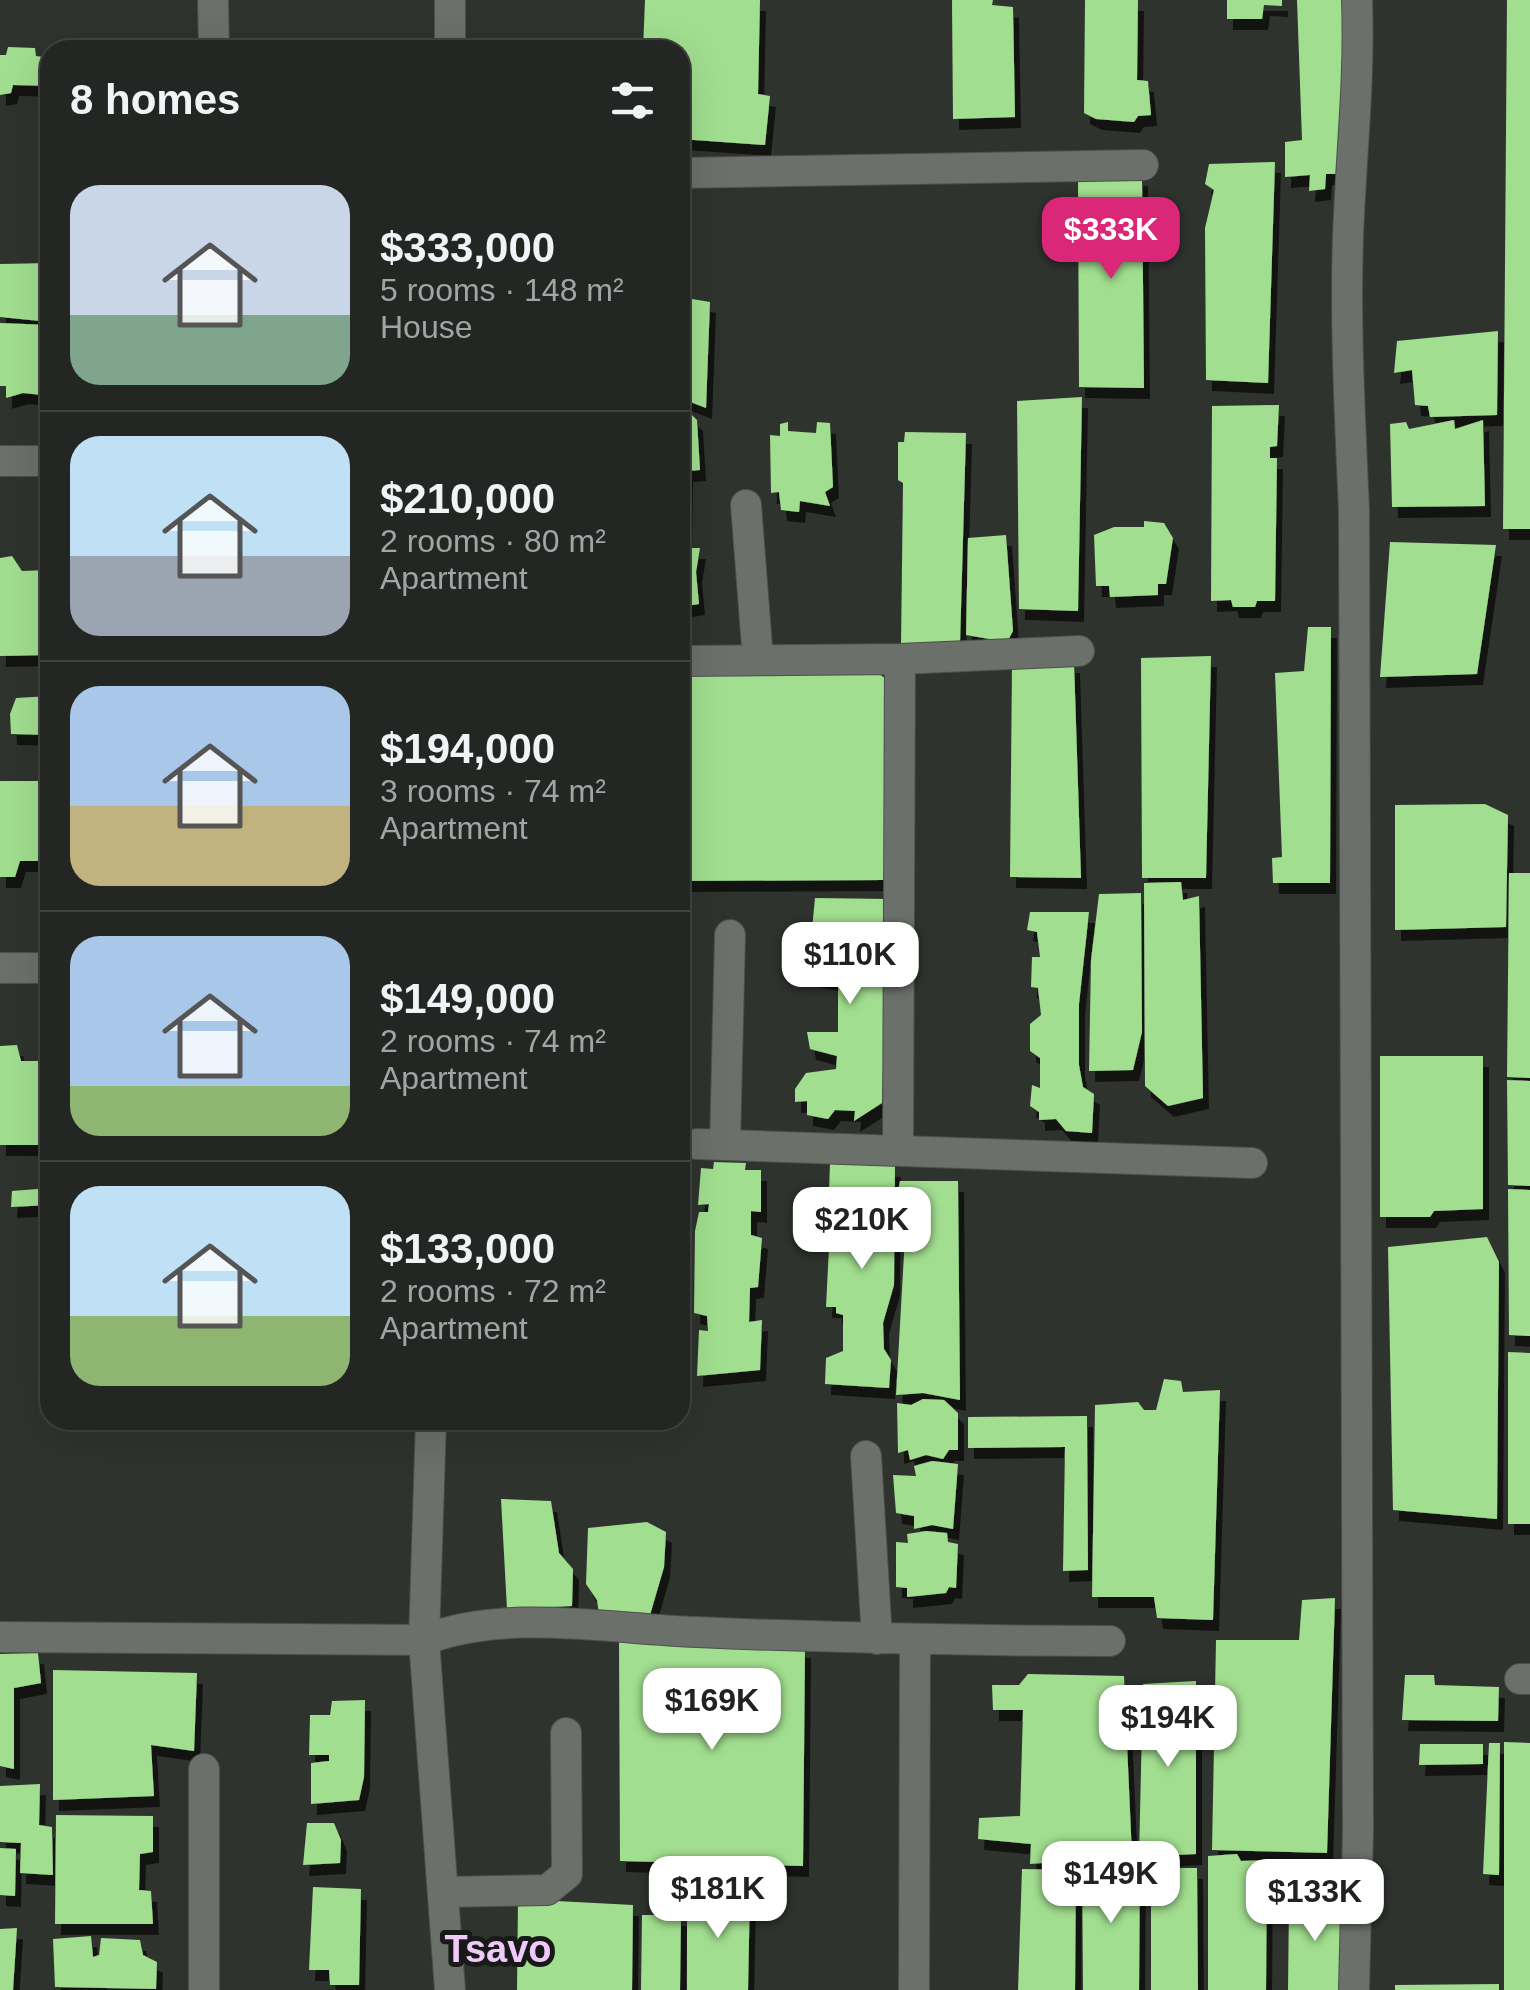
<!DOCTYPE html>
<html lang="en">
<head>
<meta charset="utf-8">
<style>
	:root { --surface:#232622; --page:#2b2e2a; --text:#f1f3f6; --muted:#a3a5a5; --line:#404340; --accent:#db2777 }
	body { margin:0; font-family:Arial,sans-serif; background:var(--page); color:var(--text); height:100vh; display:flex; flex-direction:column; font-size:38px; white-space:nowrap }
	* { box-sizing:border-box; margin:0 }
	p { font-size:32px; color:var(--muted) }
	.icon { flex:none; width:55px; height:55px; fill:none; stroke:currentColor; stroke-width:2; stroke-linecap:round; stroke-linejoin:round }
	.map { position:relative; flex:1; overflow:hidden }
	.drawer { position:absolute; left:40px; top:40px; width:650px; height:1390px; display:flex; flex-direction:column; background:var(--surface); border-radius:30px; box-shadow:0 10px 40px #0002,0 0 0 2px var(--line) }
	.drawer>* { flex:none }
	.price { position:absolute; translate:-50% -85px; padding:0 22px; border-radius:20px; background:#fff; color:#222; font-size:32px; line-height:65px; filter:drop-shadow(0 2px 5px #0008) }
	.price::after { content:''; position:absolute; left:50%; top:60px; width:30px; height:22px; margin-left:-15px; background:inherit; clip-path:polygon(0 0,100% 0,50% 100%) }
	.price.active { background:var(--accent); color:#fff }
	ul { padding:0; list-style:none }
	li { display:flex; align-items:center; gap:30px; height:250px; padding:0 30px }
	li+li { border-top:2px solid var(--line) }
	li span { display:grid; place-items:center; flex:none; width:280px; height:200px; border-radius:30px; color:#555 }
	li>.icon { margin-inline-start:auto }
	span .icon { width:120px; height:120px; fill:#fffc; stroke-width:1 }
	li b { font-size:42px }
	h2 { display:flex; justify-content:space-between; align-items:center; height:120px; padding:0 30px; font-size:42px }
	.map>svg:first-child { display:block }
</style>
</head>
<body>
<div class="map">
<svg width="1530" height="1990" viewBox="0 0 1530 1990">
	<defs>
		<filter id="shadow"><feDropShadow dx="6" dy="11" stdDeviation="0" flood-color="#0009"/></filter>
	</defs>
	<rect width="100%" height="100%" fill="#2f332e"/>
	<path fill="#a1de8f" filter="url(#shadow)" d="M645,0H760L758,94L770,96L765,145L680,139V50H643Z
		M952,0H993L992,5L1013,7L1015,117L953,119Z
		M1085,0H1138L1137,80L1148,81L1151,115L1138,116L1134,122L1096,119L1084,113Z
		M1227,0H1282V6L1264,5L1262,19H1227Z
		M1297,0H1348L1347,174H1326L1325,189L1309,191L1310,175L1285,177V142L1302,140Z
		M1507,0H1530V529H1503Z
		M282,41L310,46V50H265Z
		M8,47L35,48L36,56L50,58V86L13,85L11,93L0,95V55H6Z
		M1275,162L1268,383L1206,380L1205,228L1214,190L1205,184L1209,164Z
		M1142,175L1144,388L1079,387L1078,178Z
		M50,263V322L0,317V264Z
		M680,297L710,302L706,408L680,398Z
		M0,323L50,325V387L44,386L42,395L23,393L6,398V386H0Z
		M1498,331L1497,415L1430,417L1428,406L1415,405L1412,370L1394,373L1397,341Z
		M1082,397L1078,611L1019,609L1017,401Z
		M1279,405L1277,446L1270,447V458H1277L1275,601H1257L1255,607H1233L1231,600L1211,601L1212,406Z
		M680,411H688L697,420L700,470L687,471L686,548H700L696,572L699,604L680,607Z
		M1454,420L1455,429L1483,420L1485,506L1392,507L1390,424L1406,422L1409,429Z
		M788,422V431L816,433L817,422L830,423L833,487L825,492L830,506L800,501L799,512L781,510L779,492L771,493L770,435L780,436V424Z
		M905,432L966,433L960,644L901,646L903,483L898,480V442H904Z
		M1144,521L1164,523L1173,538L1166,584H1158V595L1110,597L1109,586H1096L1094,535L1114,527H1144Z
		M1006,535L1013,631L1007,642L966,635L968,538Z
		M1390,542L1496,545L1477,674L1380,677Z
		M12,556L22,571L50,570V655L0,656V558Z
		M1308,627H1331L1330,883H1273L1272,858L1282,857L1275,673L1304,671Z
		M1211,656L1206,878H1142L1141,658Z
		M1074,662L1081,878L1010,877L1012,665Z
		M872,669L889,681L884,880L680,881V672Z
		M50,696V735L11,734L10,714L16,698Z
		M0,781H50V861H20L15,877H0Z
		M1485,804L1508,815L1506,927L1395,930V805Z
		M1509,873H1530V1078L1507,1077Z
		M1181,882L1183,900L1199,896L1203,1098L1168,1106L1145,1086L1144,883Z
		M1141,893L1142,1032L1133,1070L1089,1071L1091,960L1099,894Z
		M815,898L888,899L882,1103L854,1121L855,1111L835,1110L828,1119L807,1115V1101L795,1102V1089L806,1073L836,1069L837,1056L810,1049L807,1032H838V981L811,976L810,955H839L838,944L811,940Z
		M1030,912H1089L1079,1004V1065L1083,1087L1094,1094L1092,1133L1066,1131L1056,1119L1039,1120V1112L1030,1106L1032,1085L1040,1088V1058L1030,1051V1024L1041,1015L1038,988L1031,987L1032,957H1040L1037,932L1027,930Z
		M17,1045L21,1061H50V1145H0V1046Z
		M1380,1056H1483V1209L1434,1211L1430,1217H1380Z
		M1507,1080L1530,1081V1186L1508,1185Z
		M714,1162L746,1163L745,1170H761V1212L751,1211V1235L762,1238L758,1287L750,1288L749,1322L762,1320L760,1370L697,1376L699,1330L708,1331L707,1316L694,1313L695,1231L699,1212H708L709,1204L698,1205L701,1168L713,1169Z
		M830,1162L895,1166L894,1285L883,1323L884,1349L891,1360L889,1388L825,1384L826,1358L843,1351V1315L836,1313V1307H826L829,1247L838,1246L842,1213L840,1201L829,1193Z
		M900,1181H958L960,1400L923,1393L896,1395L906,1219L896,1200Z
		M50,1188V1205L11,1207L12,1191Z
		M1508,1189L1530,1190V1336L1509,1335Z
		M1487,1237L1499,1262L1497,1519L1393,1510L1388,1247Z
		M1508,1352L1530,1353V1524H1508Z
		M1164,1379L1181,1381L1183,1392L1220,1390L1213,1620L1157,1618L1154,1597H1092L1095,1405L1138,1402L1144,1410H1156Z
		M923,1399L944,1400L958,1413V1450H949L943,1459L926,1455L910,1460L908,1450L898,1453L897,1403L911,1405Z
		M1087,1416L1088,1570L1063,1571L1065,1447L968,1448V1417Z
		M932,1461L958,1464L953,1529L932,1525L914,1529V1516L896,1513L893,1475L916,1476L914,1466Z
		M501,1499L551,1501L559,1553L573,1569L572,1606L507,1609Z
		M647,1522L666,1532L664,1567L650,1615H599L597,1600L586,1584L588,1528Z
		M926,1531L947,1533L948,1542L958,1544L956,1588L949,1587L946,1593L907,1597V1588L896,1587V1542L908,1543L907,1534Z
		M1335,1598L1327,1853L1212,1850L1216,1640H1299L1302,1600Z
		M619,1640L805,1647L803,1866L620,1861Z
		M38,1653L41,1683L14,1688V1769L0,1766V1654Z
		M53,1670L197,1673L194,1751L151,1745L154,1796L53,1800Z
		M1028,1674L1124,1676L1132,1856L1030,1864L1031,1844L978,1839L979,1818L1020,1816L1023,1710H993L992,1685H1019Z
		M1405,1675H1434L1435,1685L1499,1687L1498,1721L1402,1720Z
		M1196,1681V1854L1139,1857L1143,1684Z
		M365,1700L364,1777L359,1800L311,1804V1763L329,1761V1755H309L310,1715H330L332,1701Z
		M1504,1742L1530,1743V1990H1504Z
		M1489,1743H1500L1499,1875L1483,1874Z
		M1420,1744H1483V1764L1419,1765Z
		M40,1784L39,1825L52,1827L53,1875L20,1873L21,1843L0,1842V1786Z
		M56,1815L153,1816V1852L140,1854L139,1890L151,1891L153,1924H55Z
		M307,1823H334L341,1840L340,1863L303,1865Z
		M0,1848L16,1849L15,1896L0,1895Z
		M1237,1854L1241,1861L1267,1860L1266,1990H1208V1856Z
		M1140,1862L1139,1990H1083L1082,1863Z
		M1151,1868H1197L1198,1990H1151Z
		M1022,1869L1076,1870L1075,1990H1018Z
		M313,1887L361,1889L359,1985H330L329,1970H309Z
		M750,1889L748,1990H687V1895Z
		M1341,1894V1990H1288L1289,1901Z
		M518,1899L633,1905L632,1990H517Z
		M642,1915H681L680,1990H641Z
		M17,1928L13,1990H0V1929Z
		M91,1936L93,1957L99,1955L101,1938L140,1940L143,1955L157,1962L156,1989L55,1987L53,1939Z
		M1499,1984V1990H1395V1985Z"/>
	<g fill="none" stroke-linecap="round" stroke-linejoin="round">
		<defs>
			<path id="minor" d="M213,0L214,50
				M450,0V50
				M680,173L1143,165
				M0,461H50
				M746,505L758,660
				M680,661L900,659L1079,651
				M0,968H50
				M697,1144L1252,1163
				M725,1145L730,935
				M898,1150L900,659
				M431,1420L424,1640L450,1990
				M866,1456L877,1639
				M0,1637L424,1640C506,1608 610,1629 697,1632C835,1638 972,1641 1110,1641
				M1520,1679H1530
				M443,1892L547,1890L567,1874L566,1733
				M204,1990V1769
				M914,1990L915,1641
				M1354,1990L1358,1832L1354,510C1350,419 1345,327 1348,236C1351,156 1360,80 1357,0"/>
		</defs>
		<use href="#minor" stroke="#4c4f4b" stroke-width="32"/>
		<use href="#minor" stroke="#6c706b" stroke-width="30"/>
	</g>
	<g text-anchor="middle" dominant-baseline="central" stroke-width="10" stroke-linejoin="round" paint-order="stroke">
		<g font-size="38" font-weight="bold" fill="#f0c9fb" stroke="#181a18">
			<text x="498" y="1949">Tsavo</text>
		</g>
	</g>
</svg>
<b class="price active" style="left:1111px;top:282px">$333K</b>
<b class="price" style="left:850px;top:1007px">$110K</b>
<b class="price" style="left:862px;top:1272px">$210K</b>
<b class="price" style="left:712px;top:1753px">$169K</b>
<b class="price" style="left:1168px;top:1770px">$194K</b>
<b class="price" style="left:1111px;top:1926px">$149K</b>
<b class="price" style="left:718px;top:1941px">$181K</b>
<b class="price" style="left:1315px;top:1944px">$133K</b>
<section class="drawer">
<h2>8 homes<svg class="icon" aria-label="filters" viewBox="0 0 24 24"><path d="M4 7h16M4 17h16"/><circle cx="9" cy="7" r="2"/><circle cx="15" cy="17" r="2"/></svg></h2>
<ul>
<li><span style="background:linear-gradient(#c9d6e8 65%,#7fa58c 0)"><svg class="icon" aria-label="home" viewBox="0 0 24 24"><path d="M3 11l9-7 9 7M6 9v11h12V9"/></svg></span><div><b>$333,000</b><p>5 rooms · 148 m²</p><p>House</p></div></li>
<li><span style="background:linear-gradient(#bfe0f5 60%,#9aa5b1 0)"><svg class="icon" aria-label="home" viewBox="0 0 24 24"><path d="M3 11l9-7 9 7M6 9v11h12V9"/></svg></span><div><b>$210,000</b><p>2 rooms · 80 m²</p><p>Apartment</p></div></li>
<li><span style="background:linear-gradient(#a9c7e8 60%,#c2b280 0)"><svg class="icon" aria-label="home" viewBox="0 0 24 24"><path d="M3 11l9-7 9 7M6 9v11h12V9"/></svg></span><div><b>$194,000</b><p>3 rooms · 74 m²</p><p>Apartment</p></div></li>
<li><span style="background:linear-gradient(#a9c7e8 75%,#8fb573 0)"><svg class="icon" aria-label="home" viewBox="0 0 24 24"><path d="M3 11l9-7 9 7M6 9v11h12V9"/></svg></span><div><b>$149,000</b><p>2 rooms · 74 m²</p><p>Apartment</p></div></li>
<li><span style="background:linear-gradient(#bfe0f5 65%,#8fb573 0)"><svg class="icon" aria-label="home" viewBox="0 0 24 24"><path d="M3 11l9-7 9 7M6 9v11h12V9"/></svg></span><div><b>$133,000</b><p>2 rooms · 72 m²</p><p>Apartment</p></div></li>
</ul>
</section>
</div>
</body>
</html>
